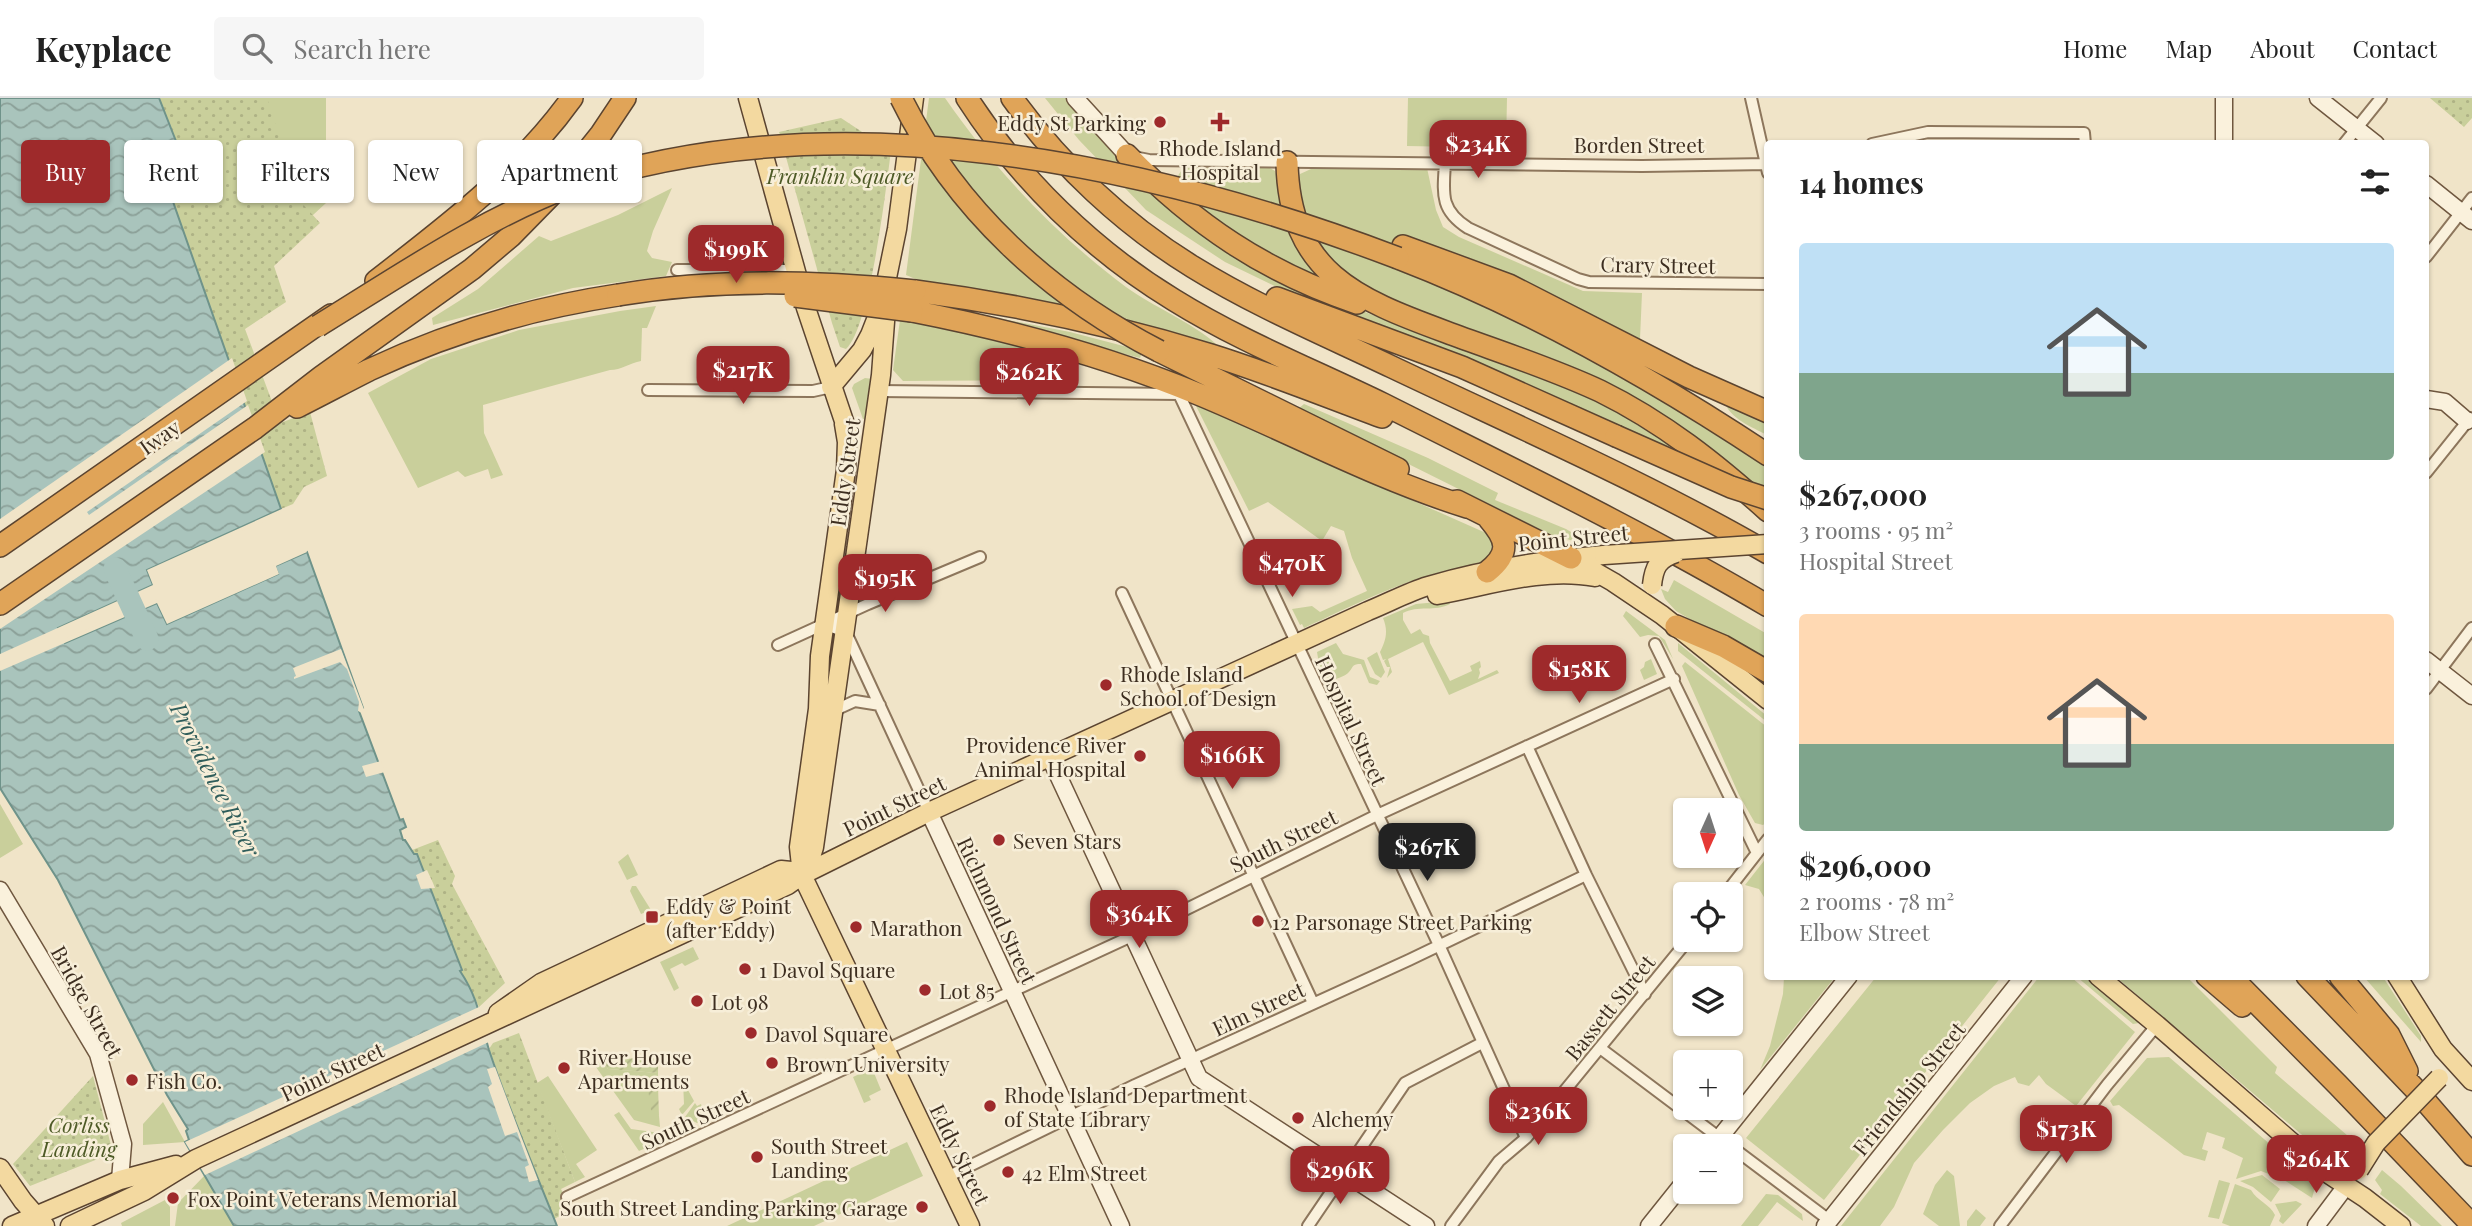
<!DOCTYPE html>
<html lang="en">
<head>
<meta charset="utf-8">
<style>
	:root { --surface:#fff; --page:#f6f6f6; --text:#222; --muted:#767676; --line:#e0e0e0; --accent:#9e2a2b }
	body { margin:0; font-family:"Playfair Display",serif; background:var(--page); color:var(--text); height:100vh; display:flex; flex-direction:column; font-size:26px; white-space:nowrap }
	* { box-sizing:border-box; margin:0 }
	p { font-size:23px; color:var(--muted) }
	.icon { flex:none; width:38px; height:38px; fill:none; stroke:currentColor; stroke-width:2; stroke-linecap:round; stroke-linejoin:round }
	.map { position:relative; flex:1; overflow:hidden }
	.side { position:absolute; left:1764px; top:42px; width:665px; height:840px; display:flex; flex-direction:column; background:var(--surface); border-radius:7px; box-shadow:0 2px 5px #0004 }
	.side>* { flex:none }
	.banner { position:absolute; left:21px; top:42px; width:665px; height:63px; display:flex; gap:14px }
	.needle { width:46px; rotate:183deg }
	.tools { position:absolute; left:1673px; top:700px; display:grid; gap:14px }
	.tools a { display:grid; place-items:center; width:70px; height:70px; border-radius:7px; background:var(--surface); box-shadow:0 2px 5px #0004; font-size:35px }
	.price { position:absolute; translate:-50% -60px; padding:0 16px; border-radius:14px; background:var(--accent); color:#fff; font-size:23px; line-height:46px; filter:drop-shadow(0 2px 4px #0008) }
	.price::after { content:''; position:absolute; left:50%; top:42px; width:21px; height:16px; margin-left:-10px; background:inherit; clip-path:polygon(0 0,100% 0,50% 100%) }
	.price.on { background:#222; color:#fff }
	ul { padding:0; list-style:none }
	li { display:grid; align-content:center; gap:14px; height:371px; padding:0 35px }
	li span { display:grid; place-items:center; height:217px; border-radius:7px; color:#555 }
	li>.icon { margin-inline-start:auto }
	span .icon { width:126px; height:126px; fill:#fffc; stroke-width:1 }
	li b { font-size:30px }
	h2 { display:flex; justify-content:space-between; align-items:center; height:84px; padding:0 35px; font-size:30px }
	.pill { padding:0 24px; border-radius:7px; background:var(--surface); box-shadow:0 2px 5px #0004; font-size:24px; line-height:63px }
	.pill.on { background:var(--accent); color:#fff }
	header { display:flex; align-items:center; gap:42px; box-sizing:border-box; height:98px; padding:0 35px; background:var(--surface); border-bottom:2px solid var(--line) }
	header strong { font-size:33px }
	nav { display:flex; gap:38px; margin-inline-start:auto; font-size:24px }
	.search { width:490px; height:63px; background:var(--page); display:flex; align-items:center; gap:18px; box-sizing:border-box; padding:0 24px; border-radius:7px; color:var(--muted); font-size:26px }
	.map>svg:first-child { display:block }
</style>
</head>
<body>
<header>
<strong>Keyplace</strong>
<div class="search"><svg class="icon" aria-label="search" viewBox="0 0 24 24"><circle cx="10" cy="10" r="6"/><path d="M15 15l6 6"/></svg>Search here</div>
<nav><a>Home</a><a>Map</a><a>About</a><a>Contact</a></nav>
</header>
<div class="map">
<svg width="2472" height="1128" viewBox="0 0 2472 1128">
	<defs>
		<pattern id="park-dots" width="8" height="8" patternUnits="userSpaceOnUse" patternTransform="scale(1.75)"><rect width="8" height="8" fill="#c9cf9b"/><path d="M2 2h.1M6 6h.1" fill="none" stroke="#aeb285" stroke-width="1.8" stroke-linecap="round"/></pattern>
		<pattern id="garden-furrows" width="10" height="10" patternUnits="userSpaceOnUse" patternTransform="scale(1.75)"><rect width="10" height="10" fill="#c9cf9b"/><path d="M-1 1l2-2M0 10L10 0M9 11l2-2" fill="none" stroke="#aeb285"/></pattern>
		<pattern id="water-waves" width="16" height="10" patternUnits="userSpaceOnUse" patternTransform="scale(1.75)"><rect width="16" height="10" fill="#a9c4bc"/><path d="M0 5q4-4 8 0t8 0" fill="none" stroke="#8ba098"/></pattern>
	</defs>
	<rect width="100%" height="100%" fill="#f0e4c8"/>
	<path fill="#c9cf9b" d="M223,0H326V105L275,152Z
		M929,0H945C995,72 1055,136 1126,189C1152,208 1193,225 1216,246L1213,249L1042,204L920,183L906,177Z
		M1045,0H1067L1130,71L1348,207L1412,233L1591,296L1699,361L1279,190L1225,164L1146,112L1079,42Z
		M1408,0H1507L1506,50L1407,48Z
		M1183,70H1270L1275,73L1280,91L1322,178L1310,176L1261,155L1170,90Z
		M1427,70L1436,112L1443,129L1459,139L1583,193L1642,195L1640,241L1408,140L1396,170L1522,225L1623,279L1767,369V392L1760,390L1713,353L1393,206L1337,173L1320,150L1299,99L1296,90L1300,76L1311,71Z
		M672,90L653,133L647,153L652,160L672,164L666,178L573,190L433,227L432,220L478,191L539,138L551,143L618,117Z
		M656,208L647,230H642L641,263C630,265 621,272 610,272L483,307L484,335L503,377L491,381L488,371L465,379L458,373L418,390L368,295L431,261L519,232L620,213Z
		M961,213L1070,234L1131,250L1142,255L1140,260Z
		M900,222L1020,247L1067,262L1066,282L903,283L893,272Z
		M865,280L873,281L868,320L863,321L852,290L854,286Z
		M1724,303L1767,323V337C1752,329 1730,321 1724,303Z
		M1195,306L1486,435L1493,441L1490,458C1479,468 1463,469 1450,472C1398,484 1352,508 1304,530L1302,526L1300,527L1292,511L1312,508L1320,514L1367,493L1352,460L1344,433L1331,428L1322,443L1268,404L1249,413Z
		M1304,306L1428,360L1498,395L1495,402L1566,431L1588,444L1585,447L1567,441L1561,442L1298,311Z
		M1674,482L1767,536V566L1676,513L1665,501L1661,491L1668,494Z
		M1449,503L1450,506C1436,514 1417,507 1403,515V522L1411,536L1420,531L1423,536L1429,538L1430,545L1450,583L1472,573L1470,568L1480,563L1481,569L1479,571L1480,575L1478,581L1497,572L1499,575L1449,597L1423,544L1388,561L1392,574L1387,580L1390,569H1387L1384,563L1386,561L1383,562L1380,554C1385,544 1389,534 1383,520L1416,506Z
		M1626,513L1665,542L1673,561L1659,538L1648,537L1640,539L1623,518Z
		M1336,545L1343,556L1364,562L1370,579L1380,583L1377,587L1369,585L1361,566C1352,566 1354,568 1349,574C1345,579 1334,581 1329,584L1319,566L1317,554Z
		M1678,545L1767,618V624L1678,553Z
		M1377,554L1385,574L1381,580L1375,576L1367,560Z
		M1651,561L1657,576L1644,582L1640,572L1644,569L1645,564Z
		M1685,564L1767,629L1768,723L1763,727L1755,725L1739,697L1682,568Z
		M0,706L23,746L0,760Z
		M628,756L638,777L627,782L618,764Z
		M1767,759V804L1759,791L1745,787Z
		M632,788H636L651,812L641,816L630,793Z
		M693,849L699,861L685,868L682,865L670,871L679,890L674,893L660,864Z
		M1784,879H1835L1760,972L1770,948L1783,896Z
		M1876,879H2001L1824,1102L1746,1040Z
		M2039,879H2071L2135,934L2076,1008L2046,986L2039,977L2029,988L2018,985L2015,979L1994,988L1970,1005L1943,1032L1914,1065L1894,1109L1880,1128H1841Z
		M2077,879H2084L2139,925L2133,926Z
		M2116,879H2187L2277,969L2275,975L2355,1044L2341,1060L2328,1059Z
		M2364,879H2383L2421,938V944Z
		M2169,959L2316,1086L2312,1100L2284,1082L2261,1073L2236,1081L2243,1060L2222,1050L2225,1040L2207,1034L2202,1051L2208,1053L2205,1063L2184,1057L2119,1007L2113,1008L2110,1003L2147,960Z
		M604,964L608,971L658,975V988L649,990L659,1018L660,1029L634,1022L593,965Z
		M872,970L881,992L869,998L871,1002L864,1005L853,979Z
		M548,978L597,1052L576,1066L585,1079L575,1084L537,985Z
		M683,983L694,1003L682,1017L679,1011L684,1006Z
		M163,1004L185,1044L143,1047V1026Z
		M695,1005L697,1008L701,1006L704,1016L701,1018L703,1022L697,1025L685,1019Z
		M619,1014L631,1031L660,1035L659,1044L639,1053L614,1017Z
		M907,1044L923,1078L814,1128H727Z
		M1947,1072L1954,1078L1960,1128H1939L1923,1116L1935,1087Z
		M2382,1072L2401,1088L2442,1128H2421L2380,1096L2382,1092L2375,1082Z
		M205,1077L234,1128H175L178,1105Z
		M2262,1077L2280,1091L2271,1104L2253,1089L2240,1083Z
		M2219,1082L2230,1085L2219,1121L2208,1119Z
		M2235,1086L2251,1092C2257,1103 2270,1106 2275,1117L2270,1128H2230L2222,1125Z
		M1766,1096L1778,1097L1802,1116L1803,1123L1777,1104L1758,1128H1741Z
		M165,1102L170,1109V1128H122L121,1125Z
		M2296,1103L2302,1106L2283,1126L2279,1123L2281,1118L2275,1106Z
		M1976,1111L1986,1120L1980,1128H1967V1123Z"/>
	<path fill="url(#park-dots)" d="M159,0H267L300,103L320,125L274,168L286,204L245,231L280,325L310,314L327,378L304,389L293,406L281,411L164,78L170,66L184,65Z
		M2430,0H2472V20L2464,29Z
		M841,20L891,53C886,90 870,230 846,251L840,249L832,225L779,34Z
		M438,742L455,778L452,786L505,885L479,909L468,885L459,888L424,773L417,756L414,757L412,752Z
		M519,935L575,1084L561,1091L571,1112L554,1121L525,1050L489,951L493,945Z
		M93,978L113,1055L30,1088L13,1066Z"/>
	<path fill="url(#garden-furrows)" d="M658,957V975L608,971L604,964Z
		M658,988L659,1018L651,1012L648,991Z"/>
	<path fill="url(#water-waves)" stroke="#6f938a" stroke-width="2" d="M0,0H159L185,66L170,67L164,78L281,411L147,472L153,487L58,530L65,545L157,505L167,526L278,476L275,468L307,454L363,610L359,613L400,722L403,721L406,729L400,732L403,742H405L414,756H417L462,872L460,873C479,901 480,922 489,952C509,1012 534,1070 557,1128H234L185,1044L189,1042L186,1033L188,1031L167,997L58,782L0,690Z"/>
	<path fill="#f0e4c8" d="M232,260L247,303L87,414L89,417L248,307L265,354L0,531V421Z
		M284,410L283,415L151,474L157,486L155,490L62,532L66,540L157,501L160,503L169,521L274,474L273,466L305,450L307,454L276,468L279,476L167,526L157,505L0,573V556L153,487L147,472Z
		M341,551L365,614L364,616L358,613L359,604L347,571L340,564L294,581V579L296,578L293,570Z
		M381,663L385,674L366,679L362,668Z
		M427,772L433,785L435,790L421,791L416,777Z
		M479,909L491,943L205,1077L185,1044Z
		M495,969L519,1033L538,1082L529,1084L525,1069L529,1067L517,1034L505,1038L488,989L492,986L487,971Z"/>
	<g fill="none" stroke-linecap="round" stroke-linejoin="round">
		<path stroke="#a9c4bc" stroke-width="23" d="M115,471L147,541"/>
		<defs>
			<path id="street" d="M1751,0L1768,75
				M1872,46L1928,34L2084,35L2085,46
				M2344,46L2381,0
				M1134,59L1149,62L1642,68L1768,66
				M1445,65C1443,96 1440,112 1468,130L1578,181L1589,184L1768,186
				M2426,159L2472,100
				M677,172H795
				M648,292L813,293L831,289
				M879,293L1179,296L1439,847L1526,1040
				M2426,375L2470,320
				M1122,495L1313,905
				M824,526L840,532L849,541L929,714
				M1655,546L1757,755
				M778,547L868,506L980,459
				M2426,591L2472,530
				M833,613L855,603L880,607
				M1527,648L1586,777L1645,896
				M1725,796L1768,741
				M1600,950L1829,1122
				M947,1079L1135,987L1409,862L1586,777
				M567,1099L1134,837L1377,717L1674,581
				M1308,1128L1405,985L1482,945
				M1451,1128L1499,1063L1526,1040L1688,842
				M2000,1128L2107,987L2157,927"/>
			<path id="secondary" d="M1075,0L1127,57
				M2224,0V46
				M2318,0L2376,46
				M2426,86L2472,123
				M2426,301L2445,304L2467,323
				M2426,562L2472,598
				M1050,660L1199,980L1426,1128
				M929,714L1121,1128
				M0,792L98,956L123,1046L120,1082
				M1713,1048L1849,878
				M1649,1128L1685,1083
				M1825,1128L2024,878
				M2316,1128L2346,1088"/>
			<path id="primary" d="M748,0L806,210L848,335
				M831,289L862,252L870,237L881,209L897,131L914,0
				M844,326L847,344L846,372L820,558L818,611L799,749L802,777L970,1128
				M1571,460L1613,484L1662,517L1768,602
				M1437,497C1488,488 1543,469 1595,479
				M802,777L809,765L814,749L881,277L887,197
				M2098,878L2157,927L2327,1075L2365,1100L2401,1128
				M2397,878L2443,951L2472,983
				M498,915L541,885L781,772L791,773L802,777
				M0,1070L23,1103L45,1128
				M12,1128L120,1082L176,1067
				M70,1128L144,1093L196,1061L788,787L802,777L929,714L1368,513C1388,505 1408,494 1428,488C1485,471 1545,462 1604,457"/>
			<path id="highway" d="M967,0C1019,81 1092,152 1174,202C1240,243 1313,272 1383,306C1512,371 1643,434 1768,508
				M1012,0C1060,67 1123,126 1193,169C1256,208 1325,237 1392,269C1518,329 1647,385 1768,455
				M1127,57C1194,126 1265,174 1357,205
				M1287,64C1289,174 1356,201 1446,234C1497,253 1551,270 1600,293C1663,324 1716,366 1768,413
				M1403,148L1509,187L1689,279L1768,314
				M1398,160C1528,210 1652,280 1768,357
				M376,183C448,127 519,74 572,0
				M915,193C1015,206 1114,227 1211,257C1269,275 1325,298 1382,319
				M1277,200L1462,269L1616,338
				M912,213C1009,232 1106,258 1198,296C1288,333 1374,380 1467,409
				M1159,253L1398,371
				M297,309C321,297 345,284 369,272C448,235 532,210 618,197
				M1457,403L1571,460
				M0,448L331,217
				M1487,474C1511,455 1507,442 1489,421
				M0,506L255,330L321,279L472,171L511,138L557,91L601,36L625,0
				M1676,528L1723,548L1768,574
				M2207,878L2242,908
				M2230,878L2338,987L2472,1127
				M2307,878L2415,991L2472,1057
				M2340,878L2389,937L2407,973"/>
		</defs>
		<use href="#street" stroke="#8d765c" stroke-width="14"/>
		<use href="#secondary" stroke="#6f573f" stroke-width="19"/>
		<use href="#primary" stroke="#5b4430" stroke-width="21"/>
		<use href="#highway" stroke="#5b4430" stroke-width="24"/>
		<use href="#street" stroke="#faf1dc" stroke-width="10"/>
		<use href="#secondary" stroke="#faf1dc" stroke-width="16"/>
		<use href="#primary" stroke="#f3d9a0" stroke-width="18"/>
		<use href="#highway" stroke="#e0a458" stroke-width="21"/>
		<defs>
			<path id="primary-bridge" d="M1604,457L1768,446
				M1652,487C1654,469 1658,461 1676,455
				M2359,1072L2376,1045L2439,980"/>
			<path id="highway-bridge" d="M901,0C955,111 1050,197 1159,253
				M618,197C717,180 815,183 915,193
				M795,198L912,213
				M318,228C401,177 482,121 573,87C835,0 1146,64 1398,160
				M1616,338L1731,389L1768,401"/>
		</defs>
		<use href="#primary-bridge" stroke="#5b4430" stroke-width="21" stroke-linecap="butt"/>
		<use href="#highway-bridge" stroke="#5b4430" stroke-width="24" stroke-linecap="butt"/>
		<use href="#primary-bridge" stroke="#f3d9a0" stroke-width="18"/>
		<use href="#highway-bridge" stroke="#e0a458" stroke-width="21"/>
	</g>
	<g fill="#9e2a2b" stroke="#f7eed8" stroke-width="2.5">
		<circle cx="1160" cy="24" r="7"/>
		<path d="M1216.5 13.5h7v7h7v7h-7v7h-7v-7h-7v-7h7z"/>
		<circle cx="1106" cy="587" r="7"/>
		<circle cx="1140" cy="658" r="7"/>
		<circle cx="999" cy="742" r="7"/>
		<rect x="645" y="812" width="14" height="14" rx="3.5"/>
		<circle cx="1258" cy="823" r="7"/>
		<circle cx="856" cy="829" r="7"/>
		<circle cx="745" cy="871" r="7"/>
		<circle cx="925" cy="892" r="7"/>
		<circle cx="697" cy="903" r="7"/>
		<circle cx="751" cy="935" r="7"/>
		<circle cx="772" cy="965" r="7"/>
		<circle cx="564" cy="970" r="7"/>
		<circle cx="132" cy="982" r="7"/>
		<circle cx="990" cy="1008" r="7"/>
		<circle cx="1298" cy="1020" r="7"/>
		<circle cx="757" cy="1059" r="7"/>
		<circle cx="1008" cy="1074" r="7"/>
		<circle cx="173" cy="1100" r="7"/>
		<circle cx="922" cy="1109" r="7"/>
	</g>
	<g text-anchor="middle" dominant-baseline="central" stroke-width="5" stroke-linejoin="round" paint-order="stroke">
		<g font-size="21" fill="#3d2e20" stroke="#f7eed8" text-anchor="start">
			<text x="1146" y="24" text-anchor="end">Eddy St Parking</text>
			<text x="1220" y="49" text-anchor="middle">Rhode Island<tspan x="1220" dy="24">Hospital</tspan></text>
			<text x="1120" y="575">Rhode Island<tspan x="1120" dy="24">School of Design</tspan></text>
			<text x="1126" y="646" text-anchor="end">Providence River<tspan x="1126" dy="24">Animal Hospital</tspan></text>
			<text x="1013" y="742">Seven Stars</text>
			<text x="666" y="807">Eddy &amp; Point<tspan x="666" dy="24">(after Eddy)</tspan></text>
			<text x="1272" y="823">12 Parsonage Street Parking</text>
			<text x="870" y="829">Marathon</text>
			<text x="759" y="871">1 Davol Square</text>
			<text x="939" y="892">Lot 85</text>
			<text x="711" y="903">Lot 98</text>
			<text x="765" y="935">Davol Square</text>
			<text x="578" y="958">River House<tspan x="578" dy="24">Apartments</tspan></text>
			<text x="786" y="965">Brown University</text>
			<text x="146" y="982">Fish Co.</text>
			<text x="1004" y="996">Rhode Island Department<tspan x="1004" dy="24">of State Library</tspan></text>
			<text x="1312" y="1020">Alchemy</text>
			<text x="771" y="1047">South Street<tspan x="771" dy="24">Landing</tspan></text>
			<text x="1022" y="1074">42 Elm Street</text>
			<text x="187" y="1100">Fox Point Veterans Memorial</text>
			<text x="908" y="1109" text-anchor="end">South Street Landing Parking Garage</text>
		</g>
		<g font-size="21" fill="#3d2e20" stroke="#f7eed8">
			<text x="1639" y="46">Borden Street</text>
			<text transform="translate(1658 166) rotate(1)">Crary Street</text>
			<text transform="translate(159 338) rotate(-35)">Iway</text>
			<text transform="translate(844 374) rotate(-82)">Eddy Street</text>
			<text transform="translate(1573 439) rotate(-6)">Point Street</text>
			<text transform="translate(1352 622) rotate(65)">Hospital Street</text>
			<text transform="translate(894 707) rotate(-26)">Point Street</text>
			<text transform="translate(1283 742) rotate(-26)">South Street</text>
			<text transform="translate(998 812) rotate(65)">Richmond Street</text>
			<text transform="translate(88 903) rotate(61)">Bridge Street</text>
			<text transform="translate(1609 909) rotate(-51)">Bassett Street</text>
			<text transform="translate(1258 910) rotate(-25)">Elm Street</text>
			<text transform="translate(332 973) rotate(-25)">Point Street</text>
			<text transform="translate(1908 990) rotate(-51)">Friendship Street</text>
			<text transform="translate(695 1020) rotate(-25)">South Street</text>
			<text transform="translate(961 1056) rotate(64)">Eddy Street</text>
		</g>
		<g font-size="21" font-style="italic" fill="#4d5a26" stroke="#f7eed8">
			<text x="840" y="77">Franklin Square</text>
			<text x="79" y="1026">Corliss<tspan x="79" dy="24">Landing</tspan></text>
		</g>
		<g font-size="23" font-style="italic" fill="#2f5d5a" stroke="#f7eed8">
			<text transform="translate(216 681) rotate(63)">Providence River</text>
		</g>
	</g>
</svg>
<div class="tools">
<a><svg class="needle" viewBox="-14 -14 28 28"><path d="M0-13l5 13h-10z" fill="#e53935"/><path d="M0 13l5-13h-10z" fill="#767676"/></svg></a>
<a><svg class="icon" aria-label="locate" viewBox="0 0 24 24"><circle cx="12" cy="12" r="6"/><path d="M12 2v4M12 18v4M2 12h4M18 12h4"/></svg></a>
<a><svg class="icon" aria-label="layers" viewBox="0 0 24 24"><path d="M12 4l9 5-9 5-9-5zM3 14l9 5 9-5"/></svg></a>
<a>+</a>
<a>−</a>
</div>
<b class="price" style="left:1478px;top:82px">$234K</b>
<b class="price" style="left:736px;top:187px">$199K</b>
<b class="price" style="left:743px;top:308px">$217K</b>
<b class="price" style="left:1029px;top:310px">$262K</b>
<b class="price" style="left:1292px;top:501px">$470K</b>
<b class="price" style="left:885px;top:516px">$195K</b>
<b class="price" style="left:1579px;top:607px">$158K</b>
<b class="price" style="left:1232px;top:693px">$166K</b>
<b class="price on" style="left:1427px;top:785px">$267K</b>
<b class="price" style="left:1139px;top:852px">$364K</b>
<b class="price" style="left:1538px;top:1049px">$236K</b>
<b class="price" style="left:2066px;top:1067px">$173K</b>
<b class="price" style="left:2316px;top:1097px">$264K</b>
<b class="price" style="left:1340px;top:1108px">$296K</b>
<div class="banner">
<a class="pill on">Buy</a>
<a class="pill">Rent</a>
<a class="pill">Filters</a>
<a class="pill">New</a>
<a class="pill">Apartment</a>
</div>
<section class="side">
<h2>14 homes<svg class="icon" aria-label="filters" viewBox="0 0 24 24"><path d="M4 7h16M4 17h16"/><circle cx="9" cy="7" r="2"/><circle cx="15" cy="17" r="2"/></svg></h2>
<ul>
<li><span style="background:linear-gradient(#bfe0f5 60%,#7fa58c 0)"><svg class="icon" aria-label="home" viewBox="0 0 24 24"><path d="M3 11l9-7 9 7M6 9v11h12V9"/></svg></span><div><b>$267,000</b><p>3 rooms · 95 m²</p><p>Hospital Street</p></div></li>
<li><span style="background:linear-gradient(#ffd9b3 60%,#7fa58c 0)"><svg class="icon" aria-label="home" viewBox="0 0 24 24"><path d="M3 11l9-7 9 7M6 9v11h12V9"/></svg></span><div><b>$296,000</b><p>2 rooms · 78 m²</p><p>Elbow Street</p></div></li>
</ul>
</section>
</div>
</body>
</html>
